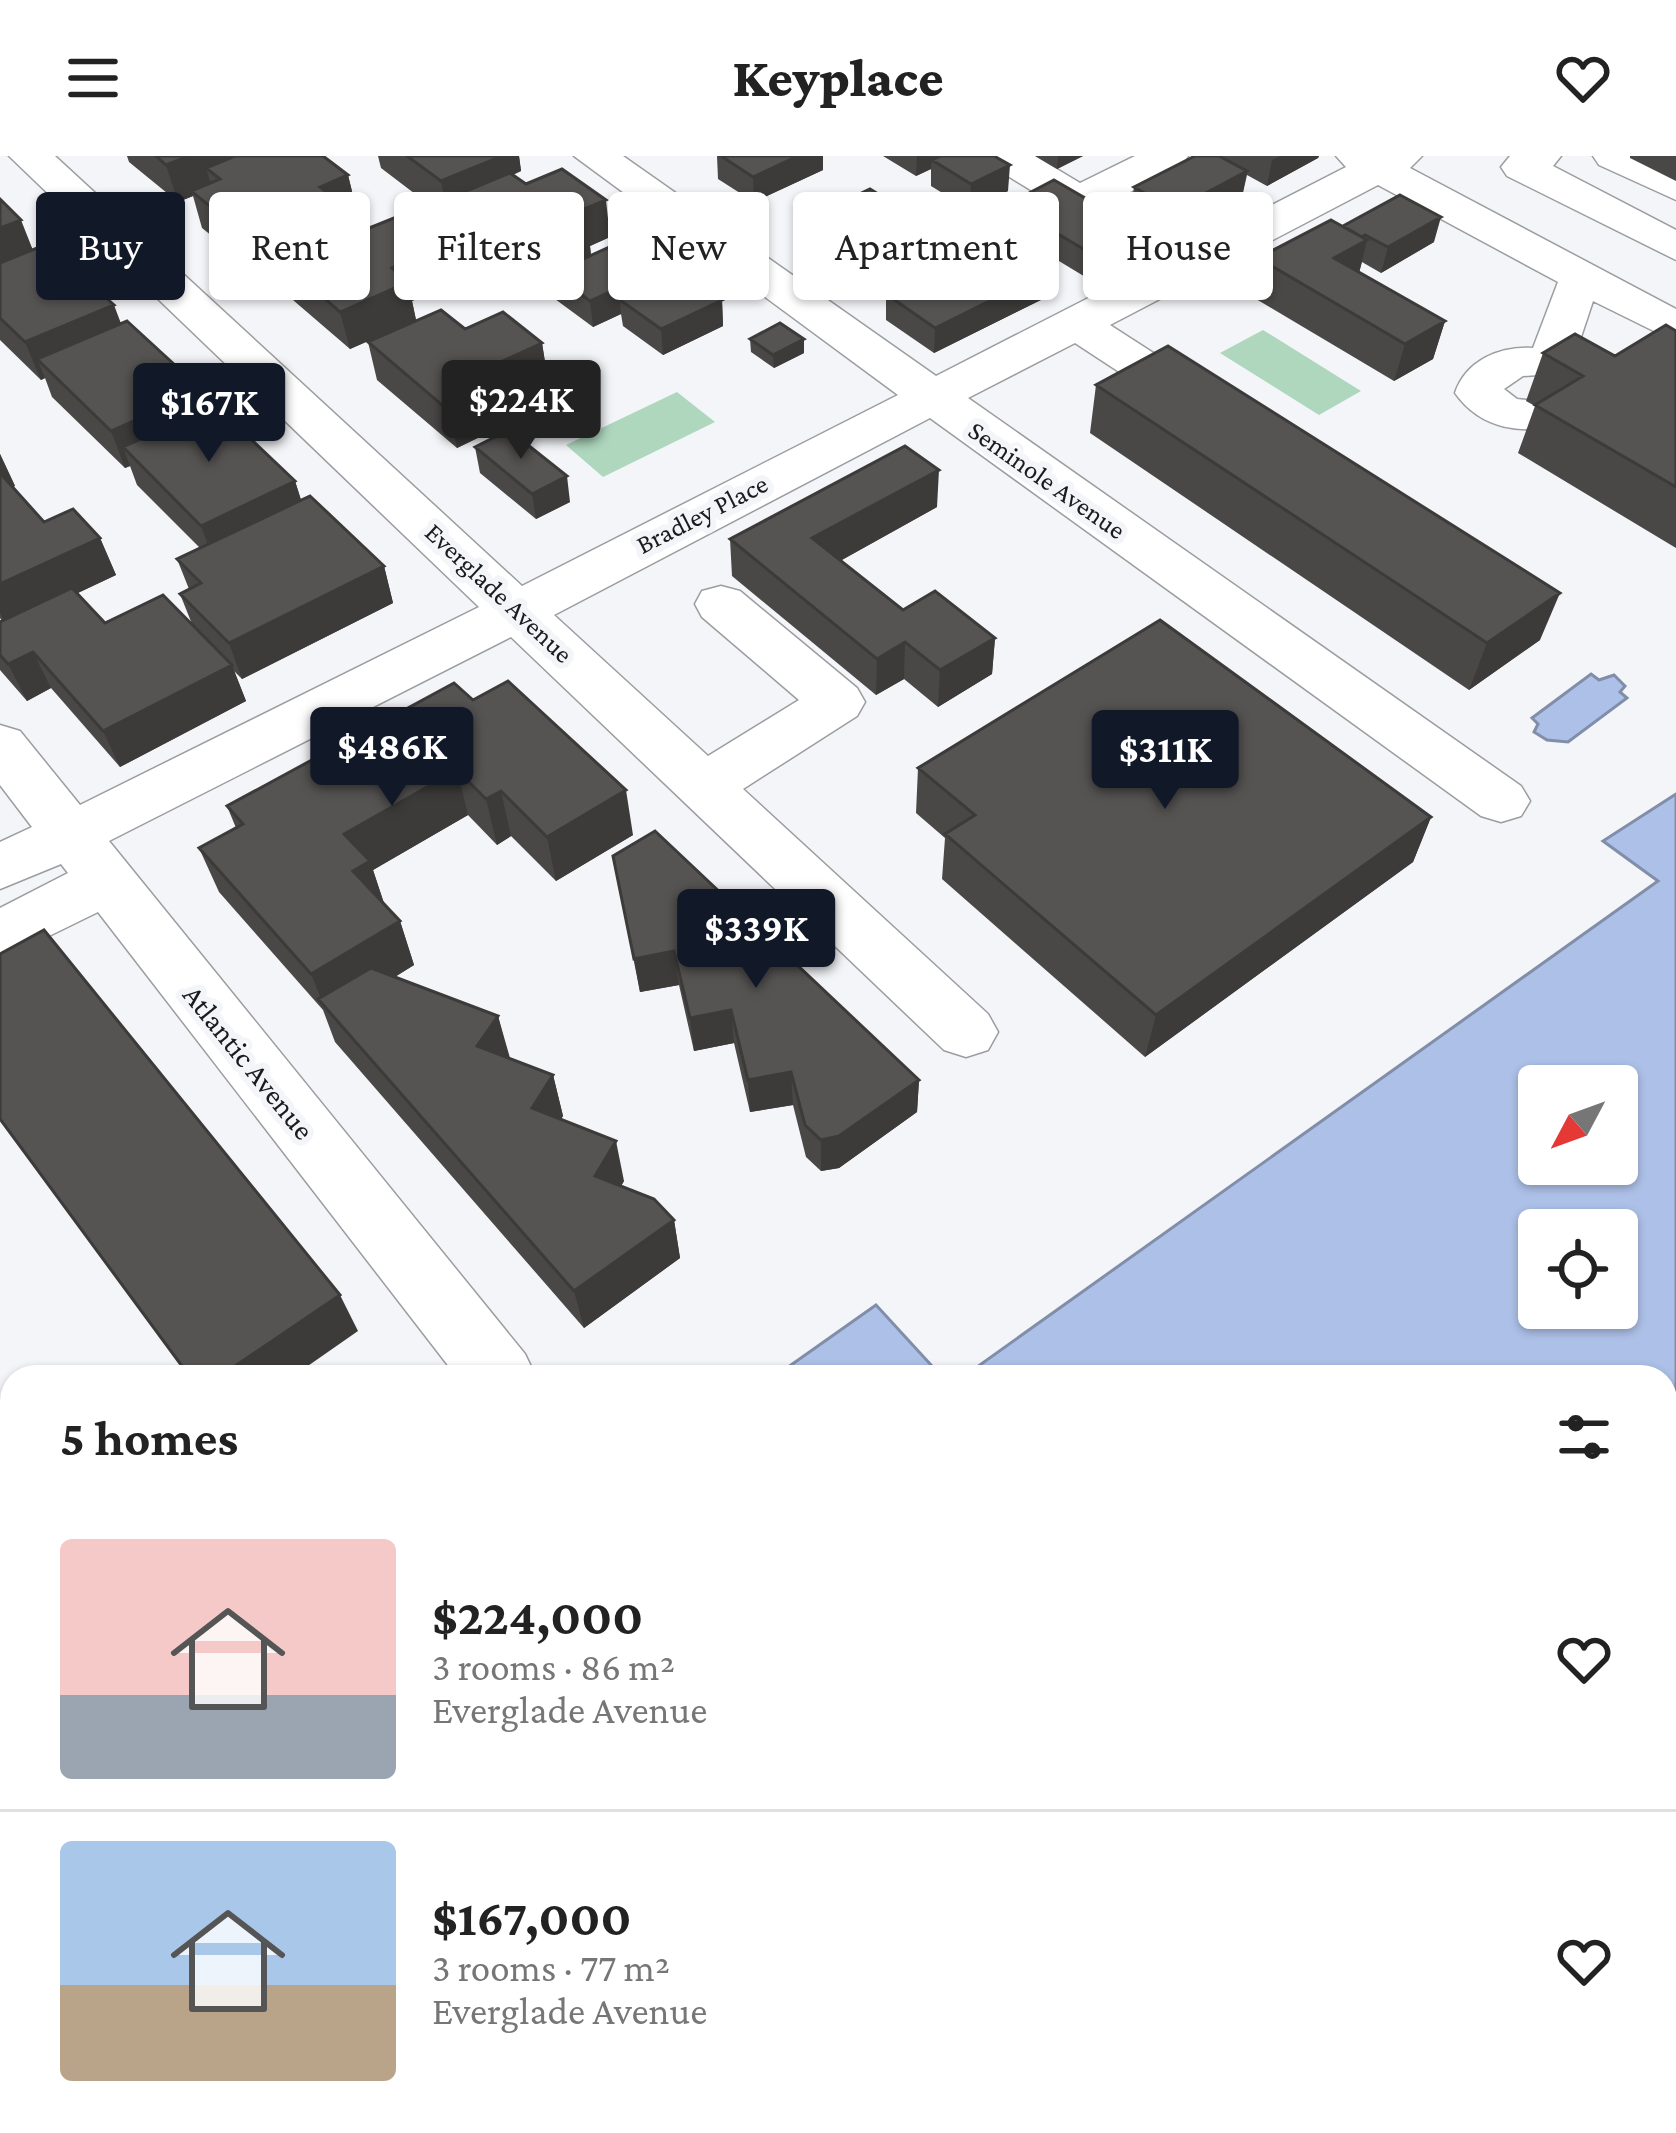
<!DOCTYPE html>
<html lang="en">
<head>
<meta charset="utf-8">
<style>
	:root { --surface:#fff; --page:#f2f2f2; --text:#222; --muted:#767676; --line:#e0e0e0; --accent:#111827 }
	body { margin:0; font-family:"Crimson Pro",serif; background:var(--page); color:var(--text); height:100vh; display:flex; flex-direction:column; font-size:45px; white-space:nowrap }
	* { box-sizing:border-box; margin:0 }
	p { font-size:39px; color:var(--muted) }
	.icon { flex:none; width:66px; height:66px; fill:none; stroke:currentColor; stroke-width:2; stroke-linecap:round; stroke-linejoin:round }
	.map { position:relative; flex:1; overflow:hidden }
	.drawer { position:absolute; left:0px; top:1209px; width:1677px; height:768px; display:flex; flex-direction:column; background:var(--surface); border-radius:36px 36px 0 0; box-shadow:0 3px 9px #0004 }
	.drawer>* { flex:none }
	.banner { position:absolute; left:36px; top:36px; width:1605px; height:108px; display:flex; gap:24px }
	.needle { width:78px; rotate:229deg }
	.fabs { position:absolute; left:1518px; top:909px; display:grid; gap:24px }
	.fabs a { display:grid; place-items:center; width:120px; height:120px; border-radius:12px; background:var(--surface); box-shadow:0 3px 9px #0004; font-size:60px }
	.price { position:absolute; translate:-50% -102px; padding:0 27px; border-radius:12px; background:var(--accent); color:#fff; font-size:39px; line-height:78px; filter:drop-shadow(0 3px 6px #0008) }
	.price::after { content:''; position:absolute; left:50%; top:72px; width:36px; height:27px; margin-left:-18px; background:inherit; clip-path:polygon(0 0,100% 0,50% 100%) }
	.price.selected { background:#222; color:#fff }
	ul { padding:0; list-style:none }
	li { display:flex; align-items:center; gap:36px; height:300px; padding:0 60px }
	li+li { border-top:3px solid var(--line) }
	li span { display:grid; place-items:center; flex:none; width:336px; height:240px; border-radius:12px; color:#555 }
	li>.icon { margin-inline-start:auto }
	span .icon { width:144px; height:144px; fill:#fffc; stroke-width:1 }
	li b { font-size:51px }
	h2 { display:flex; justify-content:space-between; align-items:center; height:144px; padding:0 60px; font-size:51px }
	.tag { padding:0 42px; border-radius:12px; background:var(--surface); box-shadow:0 3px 9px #0004; font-size:42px; line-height:108px }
	.tag.selected { background:var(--accent); color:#fff }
	header { display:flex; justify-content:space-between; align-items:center; height:156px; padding:0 60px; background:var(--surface); font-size:54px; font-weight:800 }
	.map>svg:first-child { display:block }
</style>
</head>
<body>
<header><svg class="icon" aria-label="menu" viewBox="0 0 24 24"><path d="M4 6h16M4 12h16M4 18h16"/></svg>Keyplace<svg class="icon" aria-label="heart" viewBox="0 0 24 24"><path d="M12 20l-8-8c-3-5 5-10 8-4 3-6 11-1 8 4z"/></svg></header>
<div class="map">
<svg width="1676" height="1977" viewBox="0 0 1676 1977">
	<rect width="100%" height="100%" fill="#f3f5f8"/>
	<path fill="#aed7be" d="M1263,174L1361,235L1319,259L1220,197Z
		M677,236L715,266L603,321L566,289Z"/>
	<path fill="#adc0e7" stroke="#818eaa" stroke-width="3" fill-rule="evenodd" d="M1591,518L1599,524L1614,519L1625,530L1620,536L1627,542L1568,586L1547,584L1534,576L1538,568L1532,562Z
		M1676,638V1977H0V1677L12,1670V1965H1665V1221H963L1658,725L1603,685ZM1617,930V1008H1539V930ZM1617,1074V1152H1539V1074Z
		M876,1149L932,1210L918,1221H774Z"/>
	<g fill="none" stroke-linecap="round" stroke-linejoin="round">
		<defs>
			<path id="minor" d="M9,0H55L522,430L898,239L574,0H623L936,220L1153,109L990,9L984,0H1035L1080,27L1135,0H1188L1182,9L1111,46L1188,92L1346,11L1336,0H1422L1410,12L1676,153V186L1593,145L1569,217L1523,220L1504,233L1517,243L1564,248L1571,258L1564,268C1523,279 1481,274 1455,237C1466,204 1500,190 1533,192L1558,126L1378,29L1110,169L1231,247L1238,257L1231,267L1214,272L1197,267L1075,187L968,242L1521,630L1530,645L1521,660L1501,666L1481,660L930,262L554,459L708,600L799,544L702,461L695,448L702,435L721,430L740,435L857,532L865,546L857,560L743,633L988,858L998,876L988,894L966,901L944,894L511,481L109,685L525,1198L536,1221H457L98,756L0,804V752L68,717L61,708L0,733V686L32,671L0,629V569L20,575L80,649L479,451Z
				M1510,0H1561L1553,10L1676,74V104L1507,20L1501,11Z
				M1593,0H1647L1676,14V44L1599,9Z"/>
		</defs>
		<use href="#minor" stroke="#9b9d9f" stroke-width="3"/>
		<use href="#minor" fill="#fff" fill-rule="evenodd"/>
	</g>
	<path fill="#4a4847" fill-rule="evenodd" d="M127,0H323L348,19L357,56L340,63L342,71L352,79L440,92L447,129L412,145L416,164L350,193L279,132L270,94L242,104L202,72L193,40L178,46L129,6Z
		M378,0H519L521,15L513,19L610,81L590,90L591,100L637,106L722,144L723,170L663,199L623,170L621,158L593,171L555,143L553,126L545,130L529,117L507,127L465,95L458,58L448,63L381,12Z
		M717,0H823V14L754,46L718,23Z
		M883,0H994L1008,35L970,54L931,30V13L916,20Z
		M1035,0H1083L1057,13Z
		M1195,0H1319L1318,2L1267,30L1247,19L1242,41L1170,79L1130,57L1134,31Z
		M1630,0H1676V25L1630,2Z
		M0,43L33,94L202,234L209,253L295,325L301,344L384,410L393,447L242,523L234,515L246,545L120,611L51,532L27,545L0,514V466L2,465L0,462V298L15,330L12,331L44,366L100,382L116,419L78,437L105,467L192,468L180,438L189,433L177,403L200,392L137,329L130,310L125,312L52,241L45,222L41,224L0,184Z
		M1008,48L1137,72L1133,98L1087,122L1006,73Z
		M814,60L905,76L961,79V74L1056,112L1053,138L934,197L886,164V138L891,136L867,121V99L849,108L814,85ZM975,96L989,105L974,112Z
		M1343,70L1434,86L1381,117L1362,106L1359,117L1445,165L1433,203L1394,225L1251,140L1258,102Z
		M465,173L542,187L548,225L515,240L519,262L457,292L377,224L368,186Z
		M1676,175V392L1518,297L1535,250L1526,245L1543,197L1615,200Z
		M750,183L804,197L774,212L751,196Z
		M1096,229L1540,484L1469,534L1090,277Z
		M475,291L570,346L536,363L480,317Z
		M937,351L840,405L903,454L995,482L992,518L938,551L904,523L876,539L732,420L730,383Z
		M473,544L633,679L556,725L511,680L497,689L468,659L373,714L384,748L400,765L414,809L395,821L498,860L509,903L553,919L563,960L561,963L624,1025L621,1030L674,1064L680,1102L584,1172L335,886L323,854L219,736L199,692L236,672L227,650Z
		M918,612L1431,661L1413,706L1145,901L942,723L945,682L916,657Z
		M613,700L919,924L917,956L839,1012L821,1015L806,1001L793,949L750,956L734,887L694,895L679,829L640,836Z"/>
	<path fill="#3c3b3a" d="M189,0H256L220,23L206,12L212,32L191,35L193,40L178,46L166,9Z
		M492,0H519L521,15L509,20L480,47L464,36L468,54L448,63L441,25Z
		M798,0H823V14L754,46L753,21Z
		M917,0H958L932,4L931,13L916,20Z
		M1058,0H1083L1057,13Z
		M1280,0H1319L1318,2L1267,30L1272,4Z
		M1010,9L1008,35L970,54L971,28Z
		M1247,15L1242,41L1170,79L1174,54Z
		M348,19L357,56L340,63L344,80L284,105L274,68L320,31Z
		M606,44L610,81L590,90L592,109L552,117L553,126L545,130L540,92L570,59Z
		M906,55L905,80L867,95V99L849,108V82Z
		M259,56L269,93L242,104L231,67Z
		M1441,61L1434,86L1381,117L1388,91Z
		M21,64L40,112L0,128V72Z
		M1137,72L1133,98L1087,122L1090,97Z
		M1365,79L1364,86L1367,84L1358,121L1334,102Z
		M523,80L529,117L507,127L501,89Z
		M1013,81L1012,94L990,105L991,92Z
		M976,88L974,114L908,147L909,122Z
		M440,92L447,129L412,145L416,164L350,193L340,156L392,112Z
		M670,108L672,134L620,144L621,158L593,171L590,145Z
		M1056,112L1053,138L934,197L935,172Z
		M722,144L723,170L663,199L661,173Z
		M114,149L128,186L37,203L45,222L41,224L25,186Z
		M1445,165L1433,203L1394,225L1405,188Z
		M804,183V197L774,212L773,199Z
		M542,187L548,225L515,240L519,262L457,292L449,255L494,209Z
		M202,234L215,271L123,291L130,310L125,312L111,275Z
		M0,298L15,330L0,337Z
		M939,314L937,351L813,420L812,382Z
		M567,320L570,346L536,363L532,338Z
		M295,325L307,363L215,407L201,370Z
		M100,382L116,419L7,470L0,457V428Z
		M384,410L393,447L242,523L229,487Z
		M1560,437L1540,484L1469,534L1487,487Z
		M995,482L992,518L938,551L940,514Z
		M905,486L904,523L876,539L877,503Z
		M33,496L51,532L27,545L8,508Z
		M232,509L246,545L120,611L103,575Z
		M457,614L468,659L373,714L385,750L353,715L344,678Z
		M626,634L633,679L556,725L547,681Z
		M501,635L511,680L497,689L486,643Z
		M1431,661L1413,706L1145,901L1156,859Z
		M400,765L414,809L332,859L324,850L311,818Z
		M674,795L679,829L640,836L634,803Z
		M731,854L734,887L694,895L690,862Z
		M498,860L510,902L489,932L477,890Z
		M791,916L793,949L750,956L748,924Z
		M553,919L563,960L542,992L532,952Z
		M919,924L917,956L839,1012L821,1015V984Z
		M616,985L624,1025L604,1059L595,1020Z
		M674,1064L680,1102L584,1172L574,1135Z
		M340,1139L358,1175L292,1221H219Z
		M12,1396V1420L0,1410V1404Z"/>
	<path fill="#565453" stroke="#3c3b3a" stroke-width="3" d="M156,0H189L166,9Z
		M235,0H323L348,19L320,31L335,42L274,68L259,56L231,67L191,35L220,23L206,12Z
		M407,0H502L441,25Z
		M721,0H798L753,21Z
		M941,0H994L1010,9L971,28L932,4Z
		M1195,0H1219L1247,15L1174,54L1134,31Z
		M562,13L606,44L570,59L587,72L540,92L523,80L501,89L458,57L480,47L464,36L510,17L526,28Z
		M1054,24L1137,72L1090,97L1008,48Z
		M870,33L906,55L849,82L814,60Z
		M1400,39L1441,61L1388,91L1365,79L1362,81L1343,70Z
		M0,43L21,64L0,72Z
		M399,60L440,92L392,112L408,126L340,156L269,94L336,67L352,79Z
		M934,62L976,88L909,122L867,95Z
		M983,63L1013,81L991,92L961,74Z
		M1331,64L1367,84L1334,102L1445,165L1405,188L1258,102Z
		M47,88L114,149L25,186L0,162V107Z
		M614,89L637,106L656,98L670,108L590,145L552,117Z
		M1021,89L1056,112L935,172L886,138L938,113L952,122Z
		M680,115L722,144L661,173L620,144Z
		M441,154L465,173L503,156L542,187L494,209L513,225L449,255L368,186Z
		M127,165L202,234L111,275L37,203Z
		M780,167L804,183L773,199L750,183Z
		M1666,169L1676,175V331L1535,249L1583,220L1543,197L1575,178L1615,200Z
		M1168,190L1560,437L1487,487L1096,229Z
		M216,250L295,325L201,370L123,291Z
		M509,274L567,320L532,338L475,291Z
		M905,290L939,314L812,382L903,454L935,435L995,482L940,514L905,486L877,503L730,383Z
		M0,317L44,366L73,353L100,382L0,428Z
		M310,340L384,410L229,487L180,438L201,427L177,403Z
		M72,432L105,467L163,439L232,509L103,575L33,496L8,508L0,499V466Z
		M1160,464L1431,661L1156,859L945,678L975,659L918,612Z
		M508,525L626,634L547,681L501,635L486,643L457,614L344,678L370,705L353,715L400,765L311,818L199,692L243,668L227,650L454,527L473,544Z
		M655,675L919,924L839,980L821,984L805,969L791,916L748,924L731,854L690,862L674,795L634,803L613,700Z
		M44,774L340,1139L219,1221H190L0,963V798Z
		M371,812L498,860L477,890L553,919L532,952L616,985L595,1020L654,1043L674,1064L574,1135L318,843Z
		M12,1258V1396L0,1404V1308L11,1301L0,1284V1266Z"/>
	<g text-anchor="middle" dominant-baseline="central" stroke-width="12" stroke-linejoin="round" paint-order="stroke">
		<g font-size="27" fill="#1b1b1c" stroke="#f3f5f8">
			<text transform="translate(1047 324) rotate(35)">Seminole Avenue</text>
			<text transform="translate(702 358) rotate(-27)">Bradley Place</text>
			<text transform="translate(499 437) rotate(43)">Everglade Avenue</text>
		</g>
		<g font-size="30" fill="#1b1b1c" stroke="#f3f5f8">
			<text transform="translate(249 906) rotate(51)">Atlantic Avenue</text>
		</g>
	</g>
</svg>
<div class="fabs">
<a><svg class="needle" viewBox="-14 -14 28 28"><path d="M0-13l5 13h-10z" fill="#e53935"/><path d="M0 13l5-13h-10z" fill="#767676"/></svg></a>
<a><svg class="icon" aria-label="locate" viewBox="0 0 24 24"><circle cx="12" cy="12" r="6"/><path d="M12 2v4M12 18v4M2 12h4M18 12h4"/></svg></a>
</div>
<b class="price selected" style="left:521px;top:306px">$224K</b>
<b class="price" style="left:209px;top:309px">$167K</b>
<b class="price" style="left:392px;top:653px">$486K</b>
<b class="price" style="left:1165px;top:656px">$311K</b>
<b class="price" style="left:756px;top:835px">$339K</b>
<div class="banner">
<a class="tag selected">Buy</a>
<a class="tag">Rent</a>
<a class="tag">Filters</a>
<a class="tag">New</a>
<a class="tag">Apartment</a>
<a class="tag">House</a>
</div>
<section class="drawer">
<h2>5 homes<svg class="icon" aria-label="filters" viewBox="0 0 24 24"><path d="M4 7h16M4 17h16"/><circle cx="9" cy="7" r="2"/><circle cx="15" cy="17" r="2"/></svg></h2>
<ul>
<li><span style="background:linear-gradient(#f6c9c9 65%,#9aa5b1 0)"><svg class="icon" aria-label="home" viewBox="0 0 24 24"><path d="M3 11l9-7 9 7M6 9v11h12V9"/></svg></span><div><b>$224,000</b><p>3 rooms · 86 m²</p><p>Everglade Avenue</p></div><svg class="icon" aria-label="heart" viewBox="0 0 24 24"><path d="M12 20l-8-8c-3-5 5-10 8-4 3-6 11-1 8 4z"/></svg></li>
<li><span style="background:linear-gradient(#a9c7e8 60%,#b9a48a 0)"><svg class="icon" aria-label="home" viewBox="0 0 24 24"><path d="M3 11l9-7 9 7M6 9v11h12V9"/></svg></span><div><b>$167,000</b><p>3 rooms · 77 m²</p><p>Everglade Avenue</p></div><svg class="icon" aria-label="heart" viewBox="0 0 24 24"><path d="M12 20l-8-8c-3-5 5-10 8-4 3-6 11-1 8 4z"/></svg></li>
</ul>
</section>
</div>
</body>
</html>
